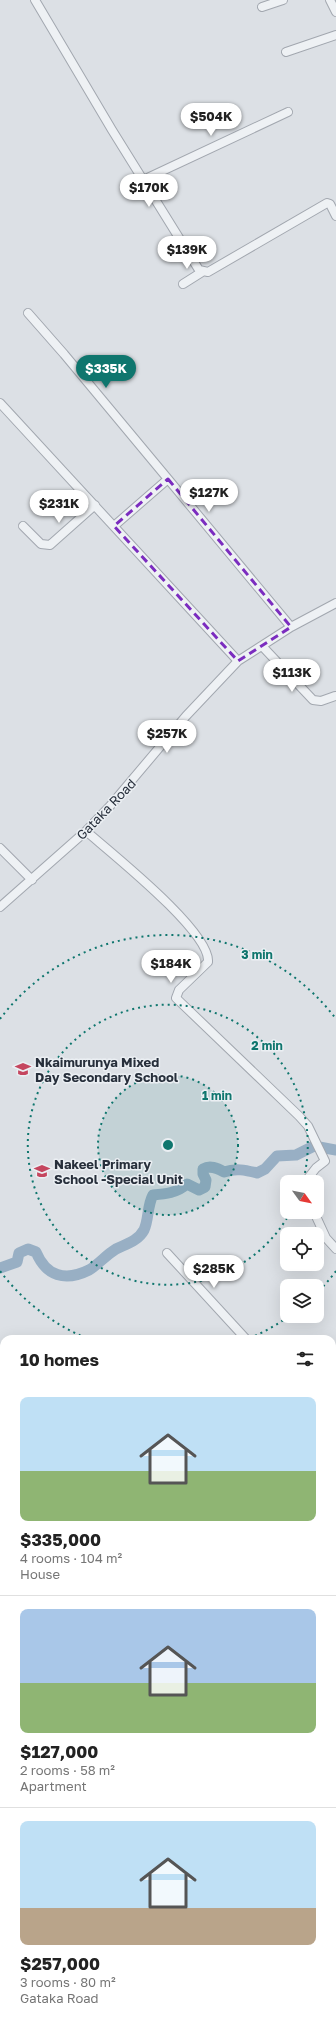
<!DOCTYPE html>
<html lang="en">
<head>
<meta charset="utf-8">
<style>
	:root { --surface:#fff; --page:#f6f6f6; --text:#222; --muted:#767676; --line:#e0e0e0; --accent:#0f766e }
	body { margin:0; font-family:"Golos Text",sans-serif; background:var(--page); color:var(--text); height:100vh; display:flex; flex-direction:column; font-size:15px; white-space:nowrap }
	* { box-sizing:border-box; margin:0 }
	p { font-size:13px; color:var(--muted) }
	.icon { flex:none; width:22px; height:22px; fill:none; stroke:currentColor; stroke-width:2; stroke-linecap:round; stroke-linejoin:round }
	.map { position:relative; flex:1; overflow:hidden }
	.drawer { position:absolute; left:0px; top:1335px; width:336px; height:692px; display:flex; flex-direction:column; background:var(--surface); border-radius:12px 12px 0 0; box-shadow:0 4px 16px #0002 }
	.drawer>* { flex:none }
	.needle { width:26px; rotate:123deg }
	.fabs { position:absolute; left:280px; top:1175px; display:grid; gap:8px }
	.fabs a { display:grid; place-items:center; width:44px; height:44px; border-radius:8px; background:var(--surface); box-shadow:0 4px 16px #0002; font-size:20px }
	.price { position:absolute; translate:-50% -34px; padding:0 9px; border-radius:14px; background:#fff; color:#222; font-size:13px; line-height:26px; filter:drop-shadow(0 1px 2px #0008) }
	.price::after { content:''; position:absolute; left:50%; top:24px; width:12px; height:9px; margin-left:-6px; background:inherit; clip-path:polygon(0 0,100% 0,50% 100%) }
	.price.current { background:var(--accent); color:#fff }
	ul { padding:0; list-style:none }
	li { display:grid; align-content:center; gap:8px; height:212px; padding:0 20px }
	li+li { border-top:1px solid var(--line) }
	li span { display:grid; place-items:center; height:124px; border-radius:8px; color:#555 }
	li>.icon { margin-inline-start:auto }
	span .icon { width:72px; height:72px; fill:#fffc; stroke-width:1 }
	li b { font-size:17px }
	h2 { display:flex; justify-content:space-between; align-items:center; height:48px; padding:0 20px; font-size:17px }
	.map>svg:first-child { display:block }
</style>
</head>
<body>
<div class="map">
<svg width="336" height="2027" viewBox="0 0 336 2027">
	<defs>
		<pattern id="forest-firs" width="22" height="20" patternUnits="userSpaceOnUse"><rect width="22" height="20" fill="#c3cfbe"/><path d="M5 1l3.5 6h-7zM16 11l3.5 6h-7z" fill="#a8b2a4"/></pattern>
	</defs>
	<rect width="100%" height="100%" fill="#dce0e5"/>
	<path fill="url(#forest-firs)" d="M336,1553V2027H195L196,2023H332V1555Z"/>
	<g fill="none" stroke-linecap="round" stroke-linejoin="round">
		<path stroke="#98afc4" stroke-width="11" d="M0,1268L17,1262L19,1253L28,1249L36,1252C46,1276 65,1282 89,1270C99,1264 106,1255 116,1249C126,1244 138,1241 144,1230C149,1219 147,1206 153,1195C165,1194 177,1193 187,1184L199,1190L205,1187L206,1180L203,1174V1169C210,1165 217,1168 224,1172C236,1168 245,1170 257,1173L265,1169L277,1156L296,1155L314,1146L336,1150"/>
		<defs>
			<path id="minor" d="M35,0L112,130L199,270L208,272L327,203L330,204L336,216
				M330,0L336,12
				M262,7L283,0
				M286,52L336,35
				M143,180L288,112
				M183,284L202,272
				M28,313L64,354L168,479
				M0,403L238,661
				M23,526L41,544L50,545L95,505
				M114,526L168,479L291,627
				M262,646L313,700L321,701L335,696
				M86,831C111,853 211,932 208,962L179,990L176,998L299,1116L308,1126L325,1161L316,1168L305,1182
				M0,848L32,880
				M0,907L86,831L110,806L186,716L238,661L291,627L336,603
				M314,1212L326,1238L336,1249
				M167,1253L246,1339
				M332,1357L336,1354
				M0,1449L4,1446
				M0,1524L4,1526
				M0,1646L4,1639
				M0,1810H4
				M100,2023L109,2027
				M190,2027L192,2023"/>
		</defs>
		<use href="#minor" stroke="#a2a7af" stroke-width="10"/>
		<use href="#minor" stroke="#eef1f4" stroke-width="8"/>
	</g>
	<path fill="none" stroke="#7b2cbf" stroke-width="3" stroke-dasharray="8 5" stroke-linejoin="round" d="M168,479L291,627L238,661L114,526Z"/>
	<circle cx="168" cy="1145" r="70" fill="#0f766e" fill-opacity=".12"/>
	<g fill="none" stroke="#0f766e" stroke-width="2" stroke-dasharray="2 4">
		<circle cx="168" cy="1145" r="70"/>
		<path d="M290 1213A140 140 0 1 1 303 1181"/>
		<path d="M336 1271A210 210 0 0 1 318 1292M288 1317A210 210 0 0 1 250 1338M86 1338A210 210 0 0 1 0 1271M0 1019A210 210 0 0 1 336 1019"/>
	</g>
	<defs>
		<symbol id="school-bare" viewBox="-9 -9 18 18"><path d="M0-5L7-2L0 1L-7-2ZM-4 1L0 2.5L4 1V4Q0 6-4 4Z" fill="#c5465f" stroke="#ebeff3" stroke-width="2.5" paint-order="stroke"/></symbol>
	</defs>
	<g fill-rule="evenodd">
		<use href="#school-bare" x="12" y="1058" width="22" height="22"/>
		<use href="#school-bare" x="31" y="1160" width="22" height="22"/>
	</g>
	<g text-anchor="middle" dominant-baseline="central" stroke-width="3" stroke-linejoin="round" paint-order="stroke">
		<g font-size="13" fill="#272f3b" stroke="#ebeff3">
			<text transform="translate(106 809) rotate(-46)">Gataka Road</text>
		</g>
		<g font-size="13" font-weight="bold" fill="#272f3b" stroke="#ebeff3" text-anchor="start">
			<text x="35" y="1062">Nkaimurunya Mixed<tspan x="35" dy="15">Day Secondary School</tspan></text>
			<text x="54" y="1164">Nakeel Primary<tspan x="54" dy="15">School -Special Unit</tspan></text>
		</g>
	</g>
	<circle cx="168" cy="1145" r="6" fill="#0f766e" stroke="#ebeff3" stroke-width="2"/>
	<g font-size="12" text-anchor="middle" font-weight="bold" fill="#0f766e" stroke="#ebeff3" stroke-width="3" stroke-linejoin="round" paint-order="stroke">
		<text x="257" y="959">3 min</text>
		<text x="267" y="1050">2 min</text>
		<text x="217" y="1100">1 min</text>
	</g>
</svg>
<div class="fabs">
<a><svg class="needle" viewBox="-14 -14 28 28"><path d="M0-13l5 13h-10z" fill="#e53935"/><path d="M0 13l5-13h-10z" fill="#767676"/></svg></a>
<a><svg class="icon" aria-label="locate" viewBox="0 0 24 24"><circle cx="12" cy="12" r="6"/><path d="M12 2v4M12 18v4M2 12h4M18 12h4"/></svg></a>
<a><svg class="icon" aria-label="layers" viewBox="0 0 24 24"><path d="M12 4l9 5-9 5-9-5zM3 14l9 5 9-5"/></svg></a>
</div>
<b class="price" style="left:211px;top:137px">$504K</b>
<b class="price" style="left:149px;top:208px">$170K</b>
<b class="price" style="left:187px;top:270px">$139K</b>
<b class="price current" style="left:106px;top:389px">$335K</b>
<b class="price" style="left:209px;top:513px">$127K</b>
<b class="price" style="left:59px;top:524px">$231K</b>
<b class="price" style="left:292px;top:693px">$113K</b>
<b class="price" style="left:167px;top:754px">$257K</b>
<b class="price" style="left:171px;top:984px">$184K</b>
<b class="price" style="left:214px;top:1289px">$285K</b>
<section class="drawer">
<h2>10 homes<svg class="icon" aria-label="filters" viewBox="0 0 24 24"><path d="M4 7h16M4 17h16"/><circle cx="9" cy="7" r="2"/><circle cx="15" cy="17" r="2"/></svg></h2>
<ul>
<li><span style="background:linear-gradient(#bfe0f5 60%,#8fb573 0)"><svg class="icon" aria-label="home" viewBox="0 0 24 24"><path d="M3 11l9-7 9 7M6 9v11h12V9"/></svg></span><div><b>$335,000</b><p>4 rooms · 104 m²</p><p>House</p></div></li>
<li><span style="background:linear-gradient(#a9c7e8 60%,#8fb573 0)"><svg class="icon" aria-label="home" viewBox="0 0 24 24"><path d="M3 11l9-7 9 7M6 9v11h12V9"/></svg></span><div><b>$127,000</b><p>2 rooms · 58 m²</p><p>Apartment</p></div></li>
<li><span style="background:linear-gradient(#bfe0f5 70%,#b9a48a 0)"><svg class="icon" aria-label="home" viewBox="0 0 24 24"><path d="M3 11l9-7 9 7M6 9v11h12V9"/></svg></span><div><b>$257,000</b><p>3 rooms · 80 m²</p><p>Gataka Road</p></div></li>
</ul>
</section>
</div>
</body>
</html>
